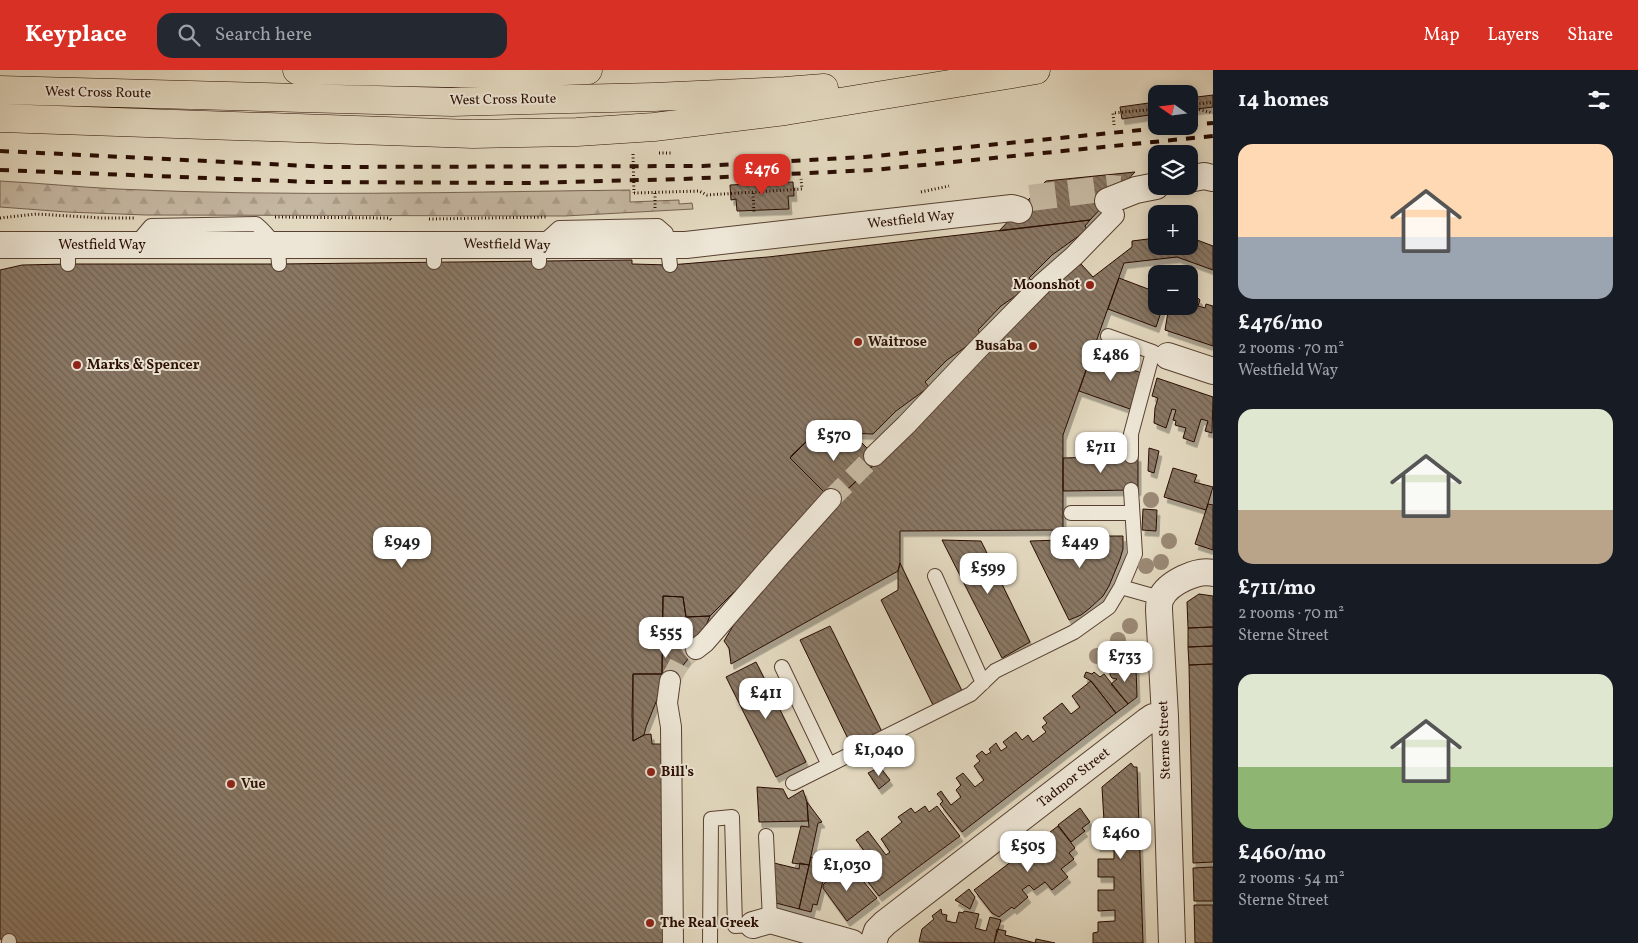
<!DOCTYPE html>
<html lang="en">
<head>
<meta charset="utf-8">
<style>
	:root { --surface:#171b24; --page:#242831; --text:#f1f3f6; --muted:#9ea1a6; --accent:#d93025 }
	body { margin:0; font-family:Vollkorn,serif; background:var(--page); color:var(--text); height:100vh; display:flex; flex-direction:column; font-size:19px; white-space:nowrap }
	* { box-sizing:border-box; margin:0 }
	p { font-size:16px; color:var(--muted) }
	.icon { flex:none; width:28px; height:28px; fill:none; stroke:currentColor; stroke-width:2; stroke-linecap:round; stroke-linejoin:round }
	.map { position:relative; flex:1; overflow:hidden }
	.details { display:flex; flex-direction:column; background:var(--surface); width:425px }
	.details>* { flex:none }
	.needle { width:32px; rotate:284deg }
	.buttons { position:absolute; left:1148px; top:15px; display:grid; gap:10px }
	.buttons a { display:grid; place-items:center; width:50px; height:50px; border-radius:10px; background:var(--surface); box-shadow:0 2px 12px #0003; font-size:25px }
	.price { position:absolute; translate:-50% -42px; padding:0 11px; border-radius:10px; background:#fff; color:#222; font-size:16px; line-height:32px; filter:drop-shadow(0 1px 2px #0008) }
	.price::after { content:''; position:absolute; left:50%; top:30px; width:15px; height:11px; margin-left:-8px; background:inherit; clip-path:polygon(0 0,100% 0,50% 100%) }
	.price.on { background:var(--accent); color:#fff }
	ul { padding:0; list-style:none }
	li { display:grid; align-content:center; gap:10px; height:265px; padding:0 25px }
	li span { display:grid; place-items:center; height:155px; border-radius:15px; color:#555 }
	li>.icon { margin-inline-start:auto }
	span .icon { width:90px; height:90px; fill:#fffc; stroke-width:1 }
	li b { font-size:21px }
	h2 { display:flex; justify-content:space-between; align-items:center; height:60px; padding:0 25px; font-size:21px }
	header { display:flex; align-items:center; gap:30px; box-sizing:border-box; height:70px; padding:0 25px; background:var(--accent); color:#fff }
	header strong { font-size:24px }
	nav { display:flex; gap:28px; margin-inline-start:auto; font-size:18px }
	.search { width:350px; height:45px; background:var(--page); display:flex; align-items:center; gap:12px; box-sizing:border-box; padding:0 18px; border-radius:15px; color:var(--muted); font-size:19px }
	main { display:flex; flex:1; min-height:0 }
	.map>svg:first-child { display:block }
</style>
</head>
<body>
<header>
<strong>Keyplace</strong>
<div class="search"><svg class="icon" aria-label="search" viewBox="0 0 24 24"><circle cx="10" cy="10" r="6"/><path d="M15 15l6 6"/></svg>Search here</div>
<nav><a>Map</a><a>Layers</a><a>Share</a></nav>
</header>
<main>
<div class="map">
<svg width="1213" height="873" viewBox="0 0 1213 873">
	<defs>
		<pattern id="forest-firs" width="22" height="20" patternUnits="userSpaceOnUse" patternTransform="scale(1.25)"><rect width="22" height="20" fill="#c4b6a0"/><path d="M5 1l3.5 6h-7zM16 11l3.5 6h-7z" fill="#a99b88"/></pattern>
		<pattern id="building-back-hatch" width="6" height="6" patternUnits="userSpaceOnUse" patternTransform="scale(1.25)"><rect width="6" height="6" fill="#8a7865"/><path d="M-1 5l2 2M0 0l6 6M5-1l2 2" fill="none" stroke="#716151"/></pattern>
		<filter id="shadow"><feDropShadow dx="3" dy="5.5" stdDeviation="0" flood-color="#0004"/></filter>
	</defs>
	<rect width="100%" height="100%" fill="#e3d9c0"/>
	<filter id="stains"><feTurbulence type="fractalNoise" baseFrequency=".004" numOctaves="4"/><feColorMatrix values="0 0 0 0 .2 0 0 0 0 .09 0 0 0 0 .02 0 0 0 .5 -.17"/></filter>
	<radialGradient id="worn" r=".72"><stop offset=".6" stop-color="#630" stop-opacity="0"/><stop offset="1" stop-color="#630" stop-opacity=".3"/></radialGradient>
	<path fill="url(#forest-firs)" stroke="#776252" d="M0,111C39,113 78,117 117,119C288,127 459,122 630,120V132L679,130V134L692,133L693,139L565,146L146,145L67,142L0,137Z"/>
	<path fill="url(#building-back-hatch)" stroke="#2a0e03" filter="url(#shadow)" d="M1213,25V37L1189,40V28Z
		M1156,32V44L1122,49L1120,37Z
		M1135,102L1090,150L999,161L1046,111Z
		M793,112L794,126H788L789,139L737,141L736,129L731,130L730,115Z
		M1090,150L1085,156L1087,160L1052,185L1029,208L1034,213L1001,236L978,260L981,266L947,290L925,312L929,317L896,341L873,364L816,362L792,385L790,388L829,427L710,546L686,547L683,527L663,526L662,604H633L632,645L633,671L644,665L651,664L652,674H668L667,873H17L0,869V200L22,195L68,194H279L632,190V194L670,195L768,187Z
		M1189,167L1213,176V200L1177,187L1124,193L1063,365V460L900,461V493L898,501L731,594L729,578L724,571L745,536L801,468L841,425L879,390L1062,206L1081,194L1093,207L1132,177V171L1156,168V176H1189Z
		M1119,208L1156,222V236H1163L1156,257L1108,239Z
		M1192,227L1198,228L1200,230L1198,236L1205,238L1206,234L1213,236V276L1165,260L1169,236H1189V230L1191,231Z
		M1091,286L1142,303L1130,339L1079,321Z
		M1157,308L1213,327L1212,363L1205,361L1208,351L1201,349L1194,372L1183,368L1186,358L1175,355L1176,351L1173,350L1176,340L1172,339L1166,358L1154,353L1155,338L1158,328L1152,326Z
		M816,362L853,364L879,390L834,432L790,388Z
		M1149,378L1159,381L1154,403L1148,401Z
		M1138,386V420L1063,421V388Z
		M1173,398L1197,405L1194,412L1213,417L1206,440L1164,427Z
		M1208,434L1213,435V480L1195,474Z
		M1143,439L1157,440L1156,461L1142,460Z
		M1063,466H1123V479L1120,489L1109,516L1103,526L1090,538L1081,545L1069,550L1030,471L1062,470Z
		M942,470L981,471L1030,572L1002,588Z
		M900,493L962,621L934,637L881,530L898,520V501Z
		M1199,524L1213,526V557L1188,558L1187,532Z
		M663,526L683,527L686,547L710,546L696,579L658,627L646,657L644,665L633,671V604H662Z
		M830,556L882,662L852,677L800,570Z
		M1213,557V576L1188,577V558Z
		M1213,576V594L1189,595L1188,577Z
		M756,592L806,692L776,707L726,607Z
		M1213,594V792L1193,793L1189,595Z
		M1122,596V599L1136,598L1137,627L1128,634L1111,614L1117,609L1112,608L1110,605V600L1112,597Z
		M1086,602L1092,604L1094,602L1100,607L1104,604L1128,634L1116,643L1091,611L1084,607Z
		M1091,611L1116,643L962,762L940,734L943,731L937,724L941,721L951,735L961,727L956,720L961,715L956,708L963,703L975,717L984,710L974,696L980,691L976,686L982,681L986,685L991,682L989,679L996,673L1001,681L1007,677L1003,672L1016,662L1022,670L1028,665L1033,672L1046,662L1042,657L1047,653L1043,648L1062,633L1071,644L1080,637L1072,626Z
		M1131,693L1134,697H1137L1143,873H1093V863L1098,862V852L1115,851V840L1098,841V820H1114V807H1098V789H1114V776H1097L1096,751H1104L1102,717Z
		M880,697L890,710L879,719L868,703Z
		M757,717L783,719L788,729L803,720L807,732L808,751L759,752Z
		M807,732L822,752L818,753L809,795L792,793L801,756L809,757Z
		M925,736L929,742L937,736L960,766L879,826L862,804L867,801L861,793L869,787L856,770L868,761L886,785L890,782L881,769L902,752L898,747L911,738L915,743Z
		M1080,738L1090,752L1082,758L1085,761L1071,772L1058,755Z
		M1058,756L1075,778L1069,783L1074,789L1061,799L1068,807L1052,820L1045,812L1034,820L1029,815L1022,820L1028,827L1014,839L1012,837L999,847L992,843L974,820Z
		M811,787L828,791L817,835L813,834L811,842L799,839Z
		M840,792L855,810L859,806L877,828L847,851L823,818V815L827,811L826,808L829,797L831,799Z
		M774,793L799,799L800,793L809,795L799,839L772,832Z
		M1213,797V831H1194L1193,798Z
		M969,819L975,827L970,839L955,830Z
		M1194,835H1213V873H1195Z
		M941,839L942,844L947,845L946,851L956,853L959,842L963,843L964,841L979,844L975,858L986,861L990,847L1001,850L994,873L919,872L922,859L934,849L932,846Z
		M997,859L1006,861L1005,865L1035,873L1036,869L1055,873H994Z"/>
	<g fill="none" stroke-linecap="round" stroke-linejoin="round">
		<path stroke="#c7bba4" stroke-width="20" stroke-dasharray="20 10" stroke-linecap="butt" d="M831,429L874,386
			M670,611L681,590L696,579"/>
		<path stroke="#c7bba4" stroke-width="26" stroke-dasharray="26 13" stroke-linecap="butt" d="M1030,128L1109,118L1120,119"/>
		<defs>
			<path id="service" d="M68,175V194
				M135,175L151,156L256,154C268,164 279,177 279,194
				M434,175V192
				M539,192V176L559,158L658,156L666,163L670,195
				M1108,266L1153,282L1131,364V386
				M1071,443H1131
				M935,506L983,613
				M1121,517L1160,528
				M782,597L829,695
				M793,713L971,624L995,601L1074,562L1109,537L1121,517L1135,484L1131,420
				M766,766L770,850
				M9,871V873
				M710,873L711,749L732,747L735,856L753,855"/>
			<path id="pedestrian" d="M874,386L906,355L980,277L1042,214L1074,186L1114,145
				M696,579L705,572L778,488L831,429
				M670,611L667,633L671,657L673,873"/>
			<path id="minor" d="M1189,109L1204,106L1213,108
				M1108,131L1136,120L1156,116
				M0,175H686L1012,138L1019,140
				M1168,286L1213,301
				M753,855L770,850L852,873
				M873,873L877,861L885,853L1147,651L1153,647L1165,646
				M1172,873L1165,646L1159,540C1159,536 1159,531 1161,528C1168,513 1197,499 1213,503"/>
			<path id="trunk" d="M297,0L493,4L588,0
				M0,20L452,32L654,27L785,21L824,18
				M0,48L473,64L577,62L654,57L785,41L1036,0"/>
		</defs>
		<use href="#service" stroke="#584132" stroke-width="16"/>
		<use href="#pedestrian" stroke="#584132" stroke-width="22"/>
		<use href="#minor" stroke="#584132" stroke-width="28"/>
		<use href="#trunk" stroke="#2a0e03" stroke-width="29"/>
		<path stroke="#2a0e03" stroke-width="3" stroke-dasharray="1 2.5" stroke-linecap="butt" d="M1189,35L1213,32
			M1189,37L1213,43
			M1114,55L1113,43L1156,39
			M659,83H671
			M921,122L949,116
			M634,123L699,121L707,125L802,119L801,109
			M655,123V138
			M753,123L754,143
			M275,147L389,148L393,151
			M0,148L36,144L103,148H134
			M429,149L546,147"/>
		<use href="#service" stroke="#ede6d6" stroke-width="14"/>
		<use href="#pedestrian" stroke="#ede6d6" stroke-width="20"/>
		<use href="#minor" stroke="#ede6d6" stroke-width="26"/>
		<use href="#trunk" stroke="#e3d9c0" stroke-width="28"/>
		<path stroke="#2a0e03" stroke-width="4" stroke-dasharray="9 9" stroke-linecap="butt" d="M1189,55L1213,53
			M0,81L330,97L703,96L865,87L1182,56
			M0,100L311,112L528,113L682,109L873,100L1213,66"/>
		<path stroke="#2a0e03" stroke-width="3" stroke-dasharray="1 2.5" stroke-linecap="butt" d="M633,84L634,123"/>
	</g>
	<g fill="#9b8a76">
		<circle cx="1151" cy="430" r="8"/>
		<circle cx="1169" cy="471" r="8"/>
		<circle cx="1161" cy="492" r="8"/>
		<circle cx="1146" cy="496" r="8"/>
		<circle cx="1130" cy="556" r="8"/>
		<circle cx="1118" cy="570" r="8"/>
		<circle cx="1129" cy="585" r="8"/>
		<circle cx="1097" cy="586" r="8"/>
	</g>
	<g fill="#8f2418" stroke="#ede6d6" stroke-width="2">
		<circle cx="1090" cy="215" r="5"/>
		<circle cx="858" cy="272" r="5"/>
		<circle cx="1033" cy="276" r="5"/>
		<circle cx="77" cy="295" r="5"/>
		<circle cx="651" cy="702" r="5"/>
		<circle cx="231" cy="714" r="5"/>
		<circle cx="650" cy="853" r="5"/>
	</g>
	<g text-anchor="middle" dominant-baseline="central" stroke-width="4" stroke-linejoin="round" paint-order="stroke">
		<g font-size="14" fill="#2a0e03" stroke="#ede6d6">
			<text transform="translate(98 23) rotate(1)">West Cross Route</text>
			<text transform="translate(503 30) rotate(-1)">West Cross Route</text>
			<text transform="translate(911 150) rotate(-6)">Westfield Way</text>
			<text x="102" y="175">Westfield Way</text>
			<text transform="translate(507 175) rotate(1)">Westfield Way</text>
			<text transform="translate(1165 670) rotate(-92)">Sterne Street</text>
			<text transform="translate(1074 708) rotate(-38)">Tadmor Street</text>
		</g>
		<g font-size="14" font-weight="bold" fill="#2a0e03" stroke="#ede6d6" text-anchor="start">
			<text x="1080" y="215" text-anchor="end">Moonshot</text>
			<text x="868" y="272">Waitrose</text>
			<text x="1023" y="276" text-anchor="end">Busaba</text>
			<text x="87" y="295">Marks &amp; Spencer</text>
			<text x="661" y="702">Bill's</text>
			<text x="241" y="714">Vue</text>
			<text x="660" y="853">The Real Greek</text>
		</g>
	</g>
	<rect width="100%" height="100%" filter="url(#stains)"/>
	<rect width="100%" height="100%" fill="url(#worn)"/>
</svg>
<div class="buttons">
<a><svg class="needle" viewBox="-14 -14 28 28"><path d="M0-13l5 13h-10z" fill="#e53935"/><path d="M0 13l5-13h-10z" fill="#9ea1a6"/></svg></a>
<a><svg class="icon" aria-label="layers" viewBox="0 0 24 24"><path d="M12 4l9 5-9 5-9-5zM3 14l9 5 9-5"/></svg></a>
<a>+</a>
<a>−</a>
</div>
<b class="price on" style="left:762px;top:126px">£476</b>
<b class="price" style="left:1111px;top:312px">£486</b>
<b class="price" style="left:834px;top:392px">£570</b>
<b class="price" style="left:1101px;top:404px">£711</b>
<b class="price" style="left:402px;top:499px">£949</b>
<b class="price" style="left:1080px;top:499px">£449</b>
<b class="price" style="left:988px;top:525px">£599</b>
<b class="price" style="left:666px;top:589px">£555</b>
<b class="price" style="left:1125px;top:613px">£733</b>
<b class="price" style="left:766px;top:650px">£411</b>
<b class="price" style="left:879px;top:707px">£1,040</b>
<b class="price" style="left:1121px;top:790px">£460</b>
<b class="price" style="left:1028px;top:803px">£505</b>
<b class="price" style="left:847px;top:822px">£1,030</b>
</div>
<section class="details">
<h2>14 homes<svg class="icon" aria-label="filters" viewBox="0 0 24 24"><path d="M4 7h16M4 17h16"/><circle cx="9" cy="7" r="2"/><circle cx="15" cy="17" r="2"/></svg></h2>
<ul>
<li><span style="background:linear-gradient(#ffd9b3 60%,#9aa5b1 0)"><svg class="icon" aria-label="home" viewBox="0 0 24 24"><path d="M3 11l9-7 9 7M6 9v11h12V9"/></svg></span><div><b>£476/mo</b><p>2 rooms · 70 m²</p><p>Westfield Way</p></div></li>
<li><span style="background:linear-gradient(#dfe7d0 65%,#b9a48a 0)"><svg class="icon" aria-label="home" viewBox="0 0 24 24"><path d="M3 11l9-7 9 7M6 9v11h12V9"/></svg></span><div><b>£711/mo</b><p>2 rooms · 70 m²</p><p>Sterne Street</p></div></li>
<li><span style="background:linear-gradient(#dfe7d0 60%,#8fb573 0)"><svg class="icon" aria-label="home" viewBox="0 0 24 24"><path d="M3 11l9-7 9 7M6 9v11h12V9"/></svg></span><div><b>£460/mo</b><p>2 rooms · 54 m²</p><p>Sterne Street</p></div></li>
</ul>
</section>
</main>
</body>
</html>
